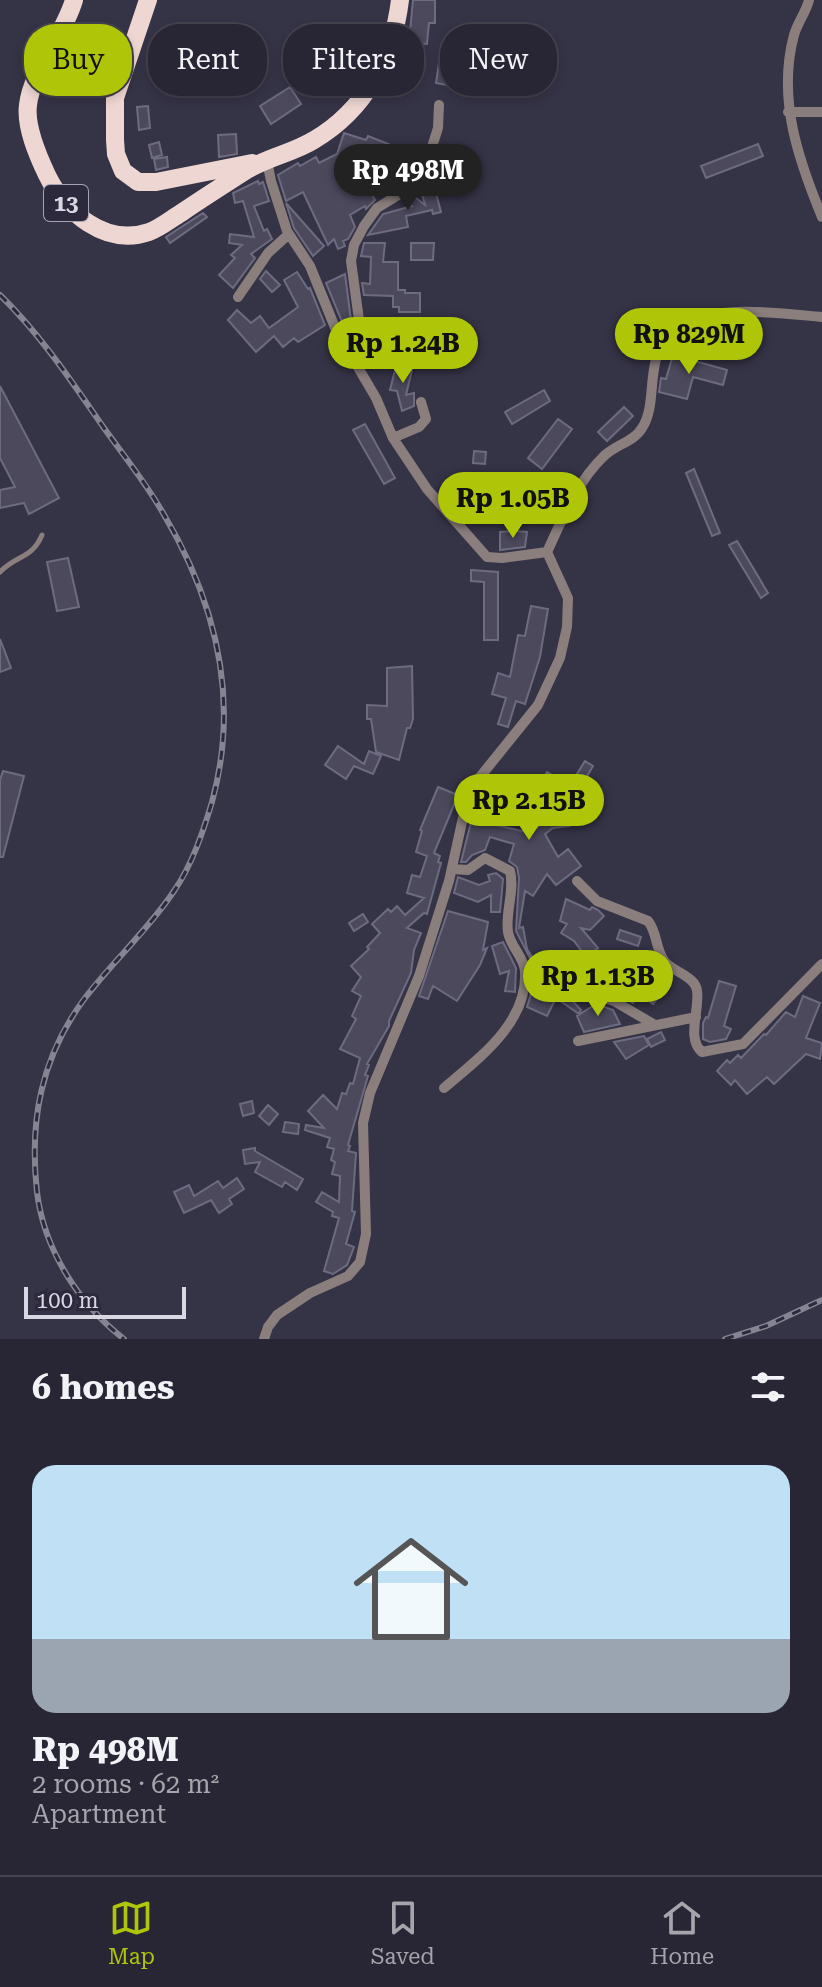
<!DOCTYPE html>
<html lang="en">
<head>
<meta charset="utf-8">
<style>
	:root { --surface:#282634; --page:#302e3c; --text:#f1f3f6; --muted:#a5a5ac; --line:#44434f; --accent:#aec508 }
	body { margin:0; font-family:"Roboto Serif",serif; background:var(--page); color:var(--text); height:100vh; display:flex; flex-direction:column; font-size:30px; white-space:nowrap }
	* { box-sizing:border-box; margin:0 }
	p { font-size:26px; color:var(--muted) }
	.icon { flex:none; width:44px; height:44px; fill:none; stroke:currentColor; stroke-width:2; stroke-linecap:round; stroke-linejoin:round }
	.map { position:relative; height:1339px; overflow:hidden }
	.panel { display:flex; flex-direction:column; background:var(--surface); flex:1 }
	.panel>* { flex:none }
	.guide { position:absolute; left:24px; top:24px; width:774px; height:72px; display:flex; gap:16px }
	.scale { position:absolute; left:24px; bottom:20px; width:162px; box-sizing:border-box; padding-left:8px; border:4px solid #d8d7e3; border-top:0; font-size:22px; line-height:28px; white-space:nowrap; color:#d8d7e3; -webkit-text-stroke:6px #2b293b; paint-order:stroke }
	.price { position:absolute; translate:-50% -68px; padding:0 18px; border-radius:28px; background:var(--accent); color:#111; font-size:26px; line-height:52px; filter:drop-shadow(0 2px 4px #0008) }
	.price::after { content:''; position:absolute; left:50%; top:48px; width:24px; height:18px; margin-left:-12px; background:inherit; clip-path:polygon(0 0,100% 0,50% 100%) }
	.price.selected { background:#222; color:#fff }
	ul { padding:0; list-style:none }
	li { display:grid; align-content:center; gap:16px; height:424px; padding:0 32px }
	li+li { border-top:2px solid var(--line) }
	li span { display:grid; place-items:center; height:248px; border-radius:24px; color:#555 }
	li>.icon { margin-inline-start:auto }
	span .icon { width:144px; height:144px; fill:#fffc; stroke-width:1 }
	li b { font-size:34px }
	h2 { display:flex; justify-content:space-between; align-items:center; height:96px; padding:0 32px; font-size:34px }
	.pill { padding:0 28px; border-radius:32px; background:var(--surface); box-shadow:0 4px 12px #0003,0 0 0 2px var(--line); font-size:28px; line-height:72px }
	.pill.selected { background:var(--accent); color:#111 }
	.tabs { display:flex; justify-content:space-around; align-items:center; height:112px; border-top:2px solid var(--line); background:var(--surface); font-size:22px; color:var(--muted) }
	.tabs a { display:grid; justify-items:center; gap:4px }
	.tabs .selected { color:var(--accent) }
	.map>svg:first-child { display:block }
</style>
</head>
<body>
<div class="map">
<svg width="822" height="1339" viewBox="0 0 822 1339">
	<rect width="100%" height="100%" fill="#353346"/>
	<path fill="#4c495d" stroke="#6d6b80" stroke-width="2" d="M413,0H435V23H429L427,44L409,42Z
		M442,43L454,44L452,86L436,83Z
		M406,58L425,66L421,77L402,69Z
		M290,87L301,104L271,124L260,106Z
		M148,106L150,128L139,130L137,107Z
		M344,133L366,140L368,136L391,145L383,164L391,179L399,185L391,190L376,179L378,184L369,189L375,200L366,209L365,206L350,215L355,227L348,239L343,241L345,246L338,249L334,239L328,245L303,192L286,201L278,175L298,163L300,166L316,157L319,163L337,154Z
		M236,134L237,154L219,157L218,135Z
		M159,142L162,155L152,158L149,145Z
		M758,144L763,156L706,178L701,166Z
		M167,157L168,167L156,170L154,159Z
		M258,181L259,184L263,182L269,201L254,206L264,231L267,229L272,239L251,254L255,258L233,288L219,275L235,258L231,255L242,245L229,243L230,234L254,237L243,201L235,203L233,193Z
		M433,182L441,212L433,214L432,210L406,216L408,227L368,235L383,214L412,206L405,201L416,198L425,205L421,190Z
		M286,203L324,246L313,256L294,228Z
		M203,213L207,217L170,243L166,237Z
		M364,243H385L383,262H398V290H405V293H420V312H399V307H393V296L364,295L362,283L370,284L371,257L361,256Z
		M411,243H434L433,260H411Z
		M266,271L280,285L272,292L260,279Z
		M297,272L308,289L310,288L325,325L298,342L294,338L283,347L274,336L256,352L228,320L237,310L251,323L260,316L269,328L298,307L284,280Z
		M345,274L351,320L347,334L326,283Z
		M384,328L382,348H369L368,336L363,337L365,329Z
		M419,330V347H402L401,331Z
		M673,355L727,370L723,385L693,377L687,399L659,392L661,378L666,379Z
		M397,362L413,366L406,395L414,393V406L402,411L397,391L390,390Z
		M0,386L59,498L29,514L24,503L0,508V490L15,487L0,458Z
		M544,390L550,401L512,424L505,412Z
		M624,407L633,416L607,441L598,432Z
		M558,419L572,429L542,469L528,458Z
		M365,424L395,478L384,484L353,430Z
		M474,451L486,452L485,464L473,463Z
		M694,469L720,533L712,536L686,473Z
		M475,493H490L491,510L476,511Z
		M515,531L527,532L525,547L500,550V532Z
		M737,541L768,593L761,598L729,545Z
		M68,558L79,607L57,611L47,562Z
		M471,570L498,572V640H484V582L471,581Z
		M531,606L548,609L540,657L525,704L516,701L508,727L498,724L506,698L492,694L498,673L510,677L518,635L525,636Z
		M0,639L11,668L0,672Z
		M412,666L413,719L410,728H407L399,760L376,752L371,719H367V705L387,706V668Z
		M338,746L364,764L369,751L381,756L373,774L354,766L346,779L325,765Z
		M585,761L593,766L576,795L567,790Z
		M3,771L24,776L3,857H0V780Z
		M547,772L564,782L570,826L553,828L545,834L558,857L568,849L581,866L556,885L547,874L533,896L525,891L519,928L523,927L527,949L534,960L530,958L516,931L519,878L517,867L509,861L514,844L490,837L485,850L472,855L466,862H461L476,802L490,810L487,816L498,822L496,825L530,833L543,823L539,813L526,807Z
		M438,787L458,795L434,853L440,856L438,862L441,863L427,914L424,913L407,928L421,933L414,950L411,973L389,1021V1026L367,1064L369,1065L365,1075L368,1076L348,1145L350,1146L348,1151L356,1153L352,1211L355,1212L346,1244L354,1247L347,1265L333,1274L324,1271L339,1218L332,1216L333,1212L316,1202L322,1192L339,1202L340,1176L332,1174L335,1162L331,1160L334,1149L327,1147L330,1138L305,1130L306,1125L324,1128L308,1111L323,1095L337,1109L342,1093L346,1094L350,1083L353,1084L360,1058L340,1049L356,1019L352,1016L361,996L352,991L361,977L351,966L369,949L367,947L380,933L372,924L388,909L391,912L397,906L405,915L424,898L407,893L412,875L420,877L427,856L416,852L422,831L420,830Z
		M496,873L503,879L500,912H491V895L478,902L454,893L458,877L479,885L490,881L488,875Z
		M566,899L590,910L592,907L598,910L604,916L590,930L581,928L598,948L586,957L574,941L561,933L567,924L560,921Z
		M448,911L488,922L483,950L487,948L480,965L457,1001L433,986L428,999L419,996Z
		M363,914L368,922L354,931L349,923Z
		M620,930L641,937L638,946L617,939Z
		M503,942L516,968L515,992L505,991L509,971L500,974L492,946Z
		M628,959L645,970L643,974L663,991L653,1004L639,993L633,1003L617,993L599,988L608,976L615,980Z
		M584,967L597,981L593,985L576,975Z
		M551,981L571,991L568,996L581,1010L579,1014L556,998L547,1016L527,1007L531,994L539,998Z
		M719,981L736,986L724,1026L731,1029L726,1039L710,1042L703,1039V1023L706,1017L708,1018Z
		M803,996L820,1003L806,1038L822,1043L820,1059L806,1054L774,1084L767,1077L747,1094L735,1080L731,1085L717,1071L727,1060L730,1063L738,1055L741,1058L764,1034L766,1035L786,1012L795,1017Z
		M596,1004L613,1010L620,1024L584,1032L577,1016Z
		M661,1032L665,1040L651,1047L647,1039Z
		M644,1036L649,1045L626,1059L614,1042Z
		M252,1101L254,1113L243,1116L240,1104Z
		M268,1105L278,1114L269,1125L259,1116Z
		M285,1122L299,1124L298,1134L283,1132Z
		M255,1148V1151L303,1179L297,1190L285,1182L282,1187L255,1172L260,1162L245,1164L243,1150Z
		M237,1178L244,1189L229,1199L232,1204L219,1213L211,1200L184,1213L174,1192L189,1185L194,1196L218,1181L223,1188Z"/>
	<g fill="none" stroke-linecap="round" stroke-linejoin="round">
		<path stroke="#8b7f7d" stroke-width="5" d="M0,572C16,555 32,559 42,535"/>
		<path stroke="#8b7f7d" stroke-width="10" d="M809,0C806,12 798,22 794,35C777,98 798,159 822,217
			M788,112H822
			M267,161L271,181L287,231L310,266L336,330L376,398L393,438L427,489L487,557L502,558L547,552
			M238,297L268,253L289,234
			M350,357L359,320L351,261L354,245L364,226L377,208L421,181L438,128L439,105
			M393,438L419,427L426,419L421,402
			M547,552C562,520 577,482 603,457C614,445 634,442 642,428C659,402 643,363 671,329C710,303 777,313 822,317
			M577,881L597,901L648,921C658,933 655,950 665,962C674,972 696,977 697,991C700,1009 686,1039 702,1052L743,1044L822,964
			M524,965L560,975L594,995L614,1001L655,1025
			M578,1041L696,1017
			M444,1088C479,1058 528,1023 525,971C524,957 510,946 508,932C505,912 515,891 510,871L485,858L468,870L452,869
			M264,1339L268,1327L277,1315L310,1293L348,1276L360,1262L366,1234L363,1123L370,1093L419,976L449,881L466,804L480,777L538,705L560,658L567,627L568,598L547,552"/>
		<path stroke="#eed6d2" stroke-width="18" d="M74,0C64,35 32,70 28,105C25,127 38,156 47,175C65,212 105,247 149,232C160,228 171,219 181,213C203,198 225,184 247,170C268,157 293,153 314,140C365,110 393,58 400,0
			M148,0L115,98V140L116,154L123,171L138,182H156L252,163"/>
		<defs>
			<path id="rail" d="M0,295C41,335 72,382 104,428C124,456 146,483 163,513C216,602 240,700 212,802C203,832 192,865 174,891C149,929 113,961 85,998C41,1057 29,1121 37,1192C44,1250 79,1304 124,1339
				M725,1339L766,1326L822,1300"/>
		</defs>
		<use href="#rail" stroke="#858493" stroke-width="6"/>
		<use href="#rail" stroke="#2b293b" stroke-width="3" stroke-dasharray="9" stroke-linecap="butt"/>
	</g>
	<g text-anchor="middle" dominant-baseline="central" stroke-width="6" stroke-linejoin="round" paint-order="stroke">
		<rect fill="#2b293b" stroke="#a4a3b1" stroke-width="2" x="44" y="185" width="44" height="36" rx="6"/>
		<g font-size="22" font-weight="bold" fill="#d8d7e3">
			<text x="66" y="203">13</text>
		</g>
	</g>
</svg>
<div class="scale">100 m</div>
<b class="price selected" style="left:408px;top:212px">Rp 498M</b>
<b class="price" style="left:689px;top:376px">Rp 829M</b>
<b class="price" style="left:403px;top:385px">Rp 1.24B</b>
<b class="price" style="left:513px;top:540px">Rp 1.05B</b>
<b class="price" style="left:529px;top:842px">Rp 2.15B</b>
<b class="price" style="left:598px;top:1018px">Rp 1.13B</b>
<div class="guide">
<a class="pill selected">Buy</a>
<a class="pill">Rent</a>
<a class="pill">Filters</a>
<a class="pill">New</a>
</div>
</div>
<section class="panel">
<h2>6 homes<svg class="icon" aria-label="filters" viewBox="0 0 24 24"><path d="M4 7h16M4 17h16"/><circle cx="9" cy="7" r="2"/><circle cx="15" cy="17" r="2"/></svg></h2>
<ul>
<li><span style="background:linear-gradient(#bfe0f5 70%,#9aa5b1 0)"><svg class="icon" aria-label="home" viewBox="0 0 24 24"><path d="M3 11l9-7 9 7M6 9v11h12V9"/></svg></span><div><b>Rp 498M</b><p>2 rooms · 62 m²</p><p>Apartment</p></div></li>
</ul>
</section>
<nav class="tabs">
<a class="selected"><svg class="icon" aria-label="map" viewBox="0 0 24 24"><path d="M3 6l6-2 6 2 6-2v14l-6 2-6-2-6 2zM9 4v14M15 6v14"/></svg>Map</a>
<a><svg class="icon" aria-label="saved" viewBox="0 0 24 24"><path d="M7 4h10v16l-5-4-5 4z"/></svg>Saved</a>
<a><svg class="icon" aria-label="home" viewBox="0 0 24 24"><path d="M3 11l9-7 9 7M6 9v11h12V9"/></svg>Home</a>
</nav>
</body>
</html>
